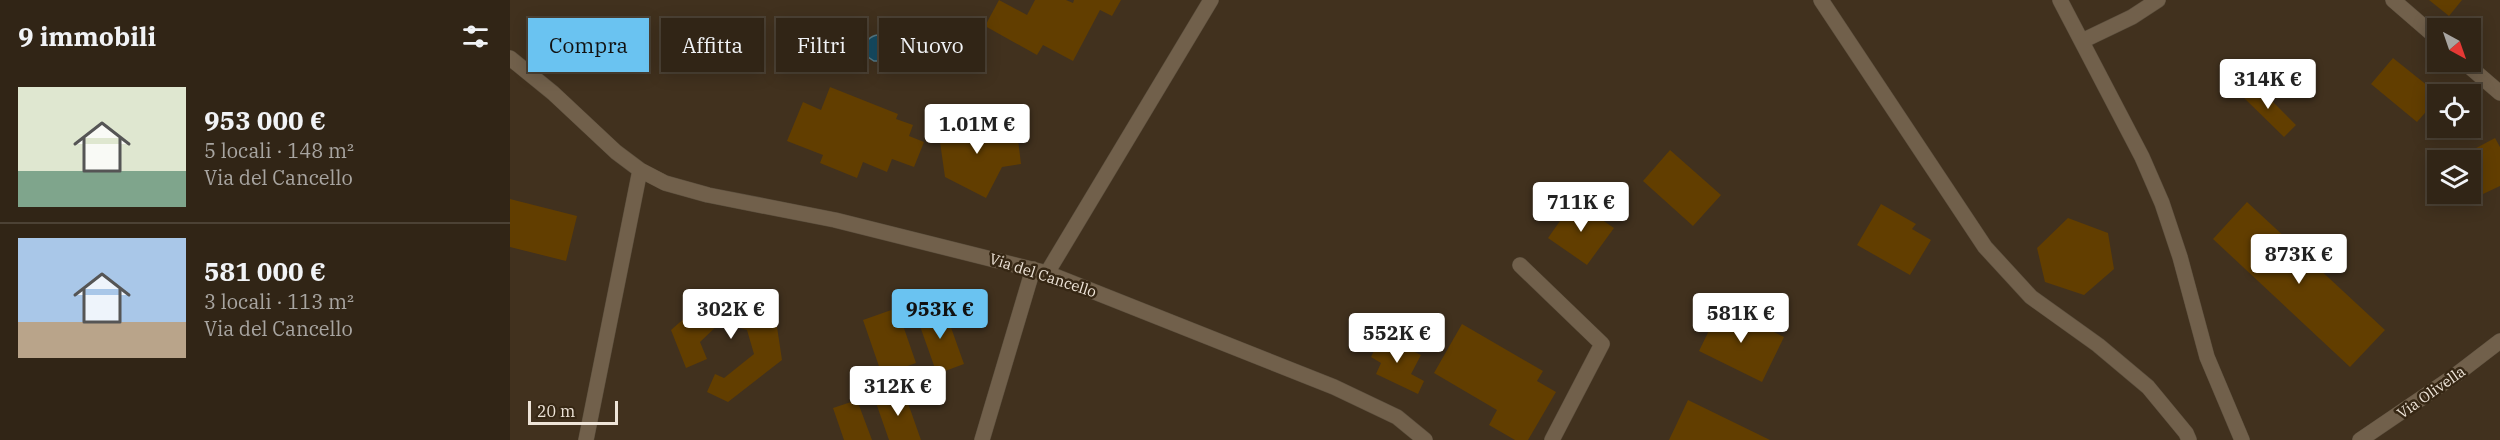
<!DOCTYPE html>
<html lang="it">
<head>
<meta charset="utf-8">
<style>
	:root { --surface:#312516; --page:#392d1f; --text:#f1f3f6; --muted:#a8a5a1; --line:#4c4235; --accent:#6ac3f1 }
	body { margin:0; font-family:"IBM Plex Serif",serif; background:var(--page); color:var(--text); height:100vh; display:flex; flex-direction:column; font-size:22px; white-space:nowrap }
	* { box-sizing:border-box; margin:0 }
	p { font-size:20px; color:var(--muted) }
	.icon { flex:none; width:33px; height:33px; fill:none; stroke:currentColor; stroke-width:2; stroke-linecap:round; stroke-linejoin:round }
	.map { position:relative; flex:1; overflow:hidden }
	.details { display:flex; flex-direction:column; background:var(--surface); width:510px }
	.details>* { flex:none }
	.hud { position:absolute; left:18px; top:18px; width:570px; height:54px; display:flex; gap:12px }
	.needle { width:39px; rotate:140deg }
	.tools { position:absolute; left:1917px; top:18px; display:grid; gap:12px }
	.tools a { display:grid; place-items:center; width:54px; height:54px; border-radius:0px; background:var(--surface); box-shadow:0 3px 15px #0003,0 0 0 2px var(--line); font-size:30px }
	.scale { position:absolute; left:18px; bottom:15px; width:90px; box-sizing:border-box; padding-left:6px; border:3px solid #eee4d8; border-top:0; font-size:16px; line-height:21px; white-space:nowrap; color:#eee4d8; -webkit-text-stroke:4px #362714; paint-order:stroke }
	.price { position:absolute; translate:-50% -51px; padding:0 14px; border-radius:6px; background:#fff; color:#222; font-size:20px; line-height:39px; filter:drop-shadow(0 2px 3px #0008) }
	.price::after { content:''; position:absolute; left:50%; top:36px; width:18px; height:14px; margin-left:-9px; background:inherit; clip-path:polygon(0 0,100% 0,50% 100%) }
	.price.active { background:var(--accent); color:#111 }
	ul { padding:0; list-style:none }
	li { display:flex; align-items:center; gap:18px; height:150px; padding:0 18px }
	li+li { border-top:2px solid var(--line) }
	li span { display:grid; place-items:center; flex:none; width:168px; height:120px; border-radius:0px; color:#555 }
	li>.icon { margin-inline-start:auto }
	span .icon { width:72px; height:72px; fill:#fffc; stroke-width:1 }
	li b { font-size:26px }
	h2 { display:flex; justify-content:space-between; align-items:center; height:72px; padding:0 18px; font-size:26px }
	.pill { padding:0 21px; border-radius:0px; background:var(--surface); box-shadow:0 3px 15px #0003,0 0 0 2px var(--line); font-size:21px; line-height:54px }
	.pill.active { background:var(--accent); color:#111 }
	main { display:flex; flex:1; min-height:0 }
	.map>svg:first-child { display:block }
</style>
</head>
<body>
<main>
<section class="details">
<h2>9 immobili<svg class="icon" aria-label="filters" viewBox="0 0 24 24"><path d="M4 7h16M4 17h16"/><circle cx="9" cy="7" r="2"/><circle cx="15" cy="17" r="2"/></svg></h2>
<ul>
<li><span style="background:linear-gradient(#dfe7d0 70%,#7fa58c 0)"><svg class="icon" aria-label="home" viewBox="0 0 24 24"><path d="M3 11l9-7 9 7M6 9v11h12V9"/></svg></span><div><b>953 000 €</b><p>5 locali · 148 m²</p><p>Via del Cancello</p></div></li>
<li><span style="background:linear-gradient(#a9c7e8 70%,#b9a48a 0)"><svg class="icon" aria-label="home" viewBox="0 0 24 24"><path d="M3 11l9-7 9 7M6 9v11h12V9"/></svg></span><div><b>581 000 €</b><p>3 locali · 113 m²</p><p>Via del Cancello</p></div></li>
</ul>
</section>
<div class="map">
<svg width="1990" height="440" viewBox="0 0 1990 440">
	<rect width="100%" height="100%" fill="#41311e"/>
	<path fill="#164d64" stroke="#577a87" stroke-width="1.5" d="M374,35L403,50L406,60L402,65L393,67L380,61H364L358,57L354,47C357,38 364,34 374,35Z"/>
	<path fill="#623e00" d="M489,0L517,15L525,0H556L563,3L564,0H611L602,16L590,10L563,61L533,45L527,55L475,26Z
		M1919,0H1952L1939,16Z
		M1883,58L1928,94V98L1907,122L1861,84Z
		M1743,82L1786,125L1774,137L1731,95Z
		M320,87L388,114L386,119L403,125L399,136L414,142L404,167L382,159L377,172L353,162L347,178L310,163L313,155L277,141L293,102L311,110Z
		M482,121L484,134L507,131L511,164L492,167L476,198L435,177L428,128Z
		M1985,138L1990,147V186L1973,194L1960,170V160H1955L1953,155Z
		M1160,150L1211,195L1183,226L1133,181Z
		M0,199L67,216L56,261L0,247Z
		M1064,201L1104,228L1077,265L1038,238Z
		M1737,202L1875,330L1840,367L1703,239Z
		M1371,204L1406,224L1402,229L1421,240L1400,275L1347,245Z
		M1558,218L1598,233L1604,269L1574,295L1535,282L1527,248Z
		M202,294L264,307L272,360L218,402L197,392L205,374L214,378L244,354L237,330L211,322L190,342L197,359L176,368L161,330Z
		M433,305L454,364L427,374L406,315Z
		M1211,306L1274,337L1252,382L1189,351Z
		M387,308L406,363L372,375L353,320Z
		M952,324L1033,371L1027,381L1046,392L1018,440H1005L979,425L987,410L924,373Z
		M871,336L911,355L901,374L914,381L908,394L866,374L871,363L861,357Z
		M393,389L411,440H379L365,400Z
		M347,400L362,440H334L323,408Z
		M1178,400L1260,440H1159Z"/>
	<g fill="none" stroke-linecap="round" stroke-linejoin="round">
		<defs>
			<path id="street" d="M1311,0L1475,247L1521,297L1588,345L1638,387L1676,433L1679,440
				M1550,0L1632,157L1652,203L1670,257L1697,357L1732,440
				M1883,0L1928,39
				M1572,41L1622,17L1648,0
				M0,58L43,93L106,152L130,170L155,183L198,195L325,220L537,273L824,387L887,417L915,440
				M1954,62L1990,93
				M1010,265L1092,344L1042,440
				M537,273L701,0
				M76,440L130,170
				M472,440L523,269"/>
			<path id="secondary" d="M1850,440L1947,374L1990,341"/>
		</defs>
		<use href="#street" stroke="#5b4e3d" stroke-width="16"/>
		<use href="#secondary" stroke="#5b4e3d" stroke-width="16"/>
		<use href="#street" stroke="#71604b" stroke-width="15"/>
		<use href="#secondary" stroke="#71604b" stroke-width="15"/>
	</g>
	<g text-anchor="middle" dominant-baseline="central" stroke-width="5" stroke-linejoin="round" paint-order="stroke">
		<g font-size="15" fill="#eee4d8" stroke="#362714">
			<text transform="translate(533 275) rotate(18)">Via del Cancello</text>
			<text transform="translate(1921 392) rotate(-35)">Via Olivella</text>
		</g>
	</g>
</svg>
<div class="tools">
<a><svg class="needle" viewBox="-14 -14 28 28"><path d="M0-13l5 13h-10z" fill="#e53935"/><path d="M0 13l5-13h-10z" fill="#a8a5a1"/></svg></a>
<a><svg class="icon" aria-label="locate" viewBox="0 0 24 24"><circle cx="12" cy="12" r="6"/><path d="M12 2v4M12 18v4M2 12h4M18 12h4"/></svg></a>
<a><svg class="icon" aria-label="layers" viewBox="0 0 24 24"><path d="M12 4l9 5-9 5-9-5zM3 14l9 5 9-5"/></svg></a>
</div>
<div class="scale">20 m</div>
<b class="price" style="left:1758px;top:110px">314K €</b>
<b class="price" style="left:467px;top:155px">1.01M €</b>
<b class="price" style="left:1071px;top:233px">711K €</b>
<b class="price" style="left:1789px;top:285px">873K €</b>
<b class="price" style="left:221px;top:340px">302K €</b>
<b class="price active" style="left:430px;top:340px">953K €</b>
<b class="price" style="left:1231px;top:344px">581K €</b>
<b class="price" style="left:887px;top:364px">552K €</b>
<b class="price" style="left:388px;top:417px">312K €</b>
<div class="hud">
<a class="pill active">Compra</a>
<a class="pill">Affitta</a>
<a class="pill">Filtri</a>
<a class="pill">Nuovo</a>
</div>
</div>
</main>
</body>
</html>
